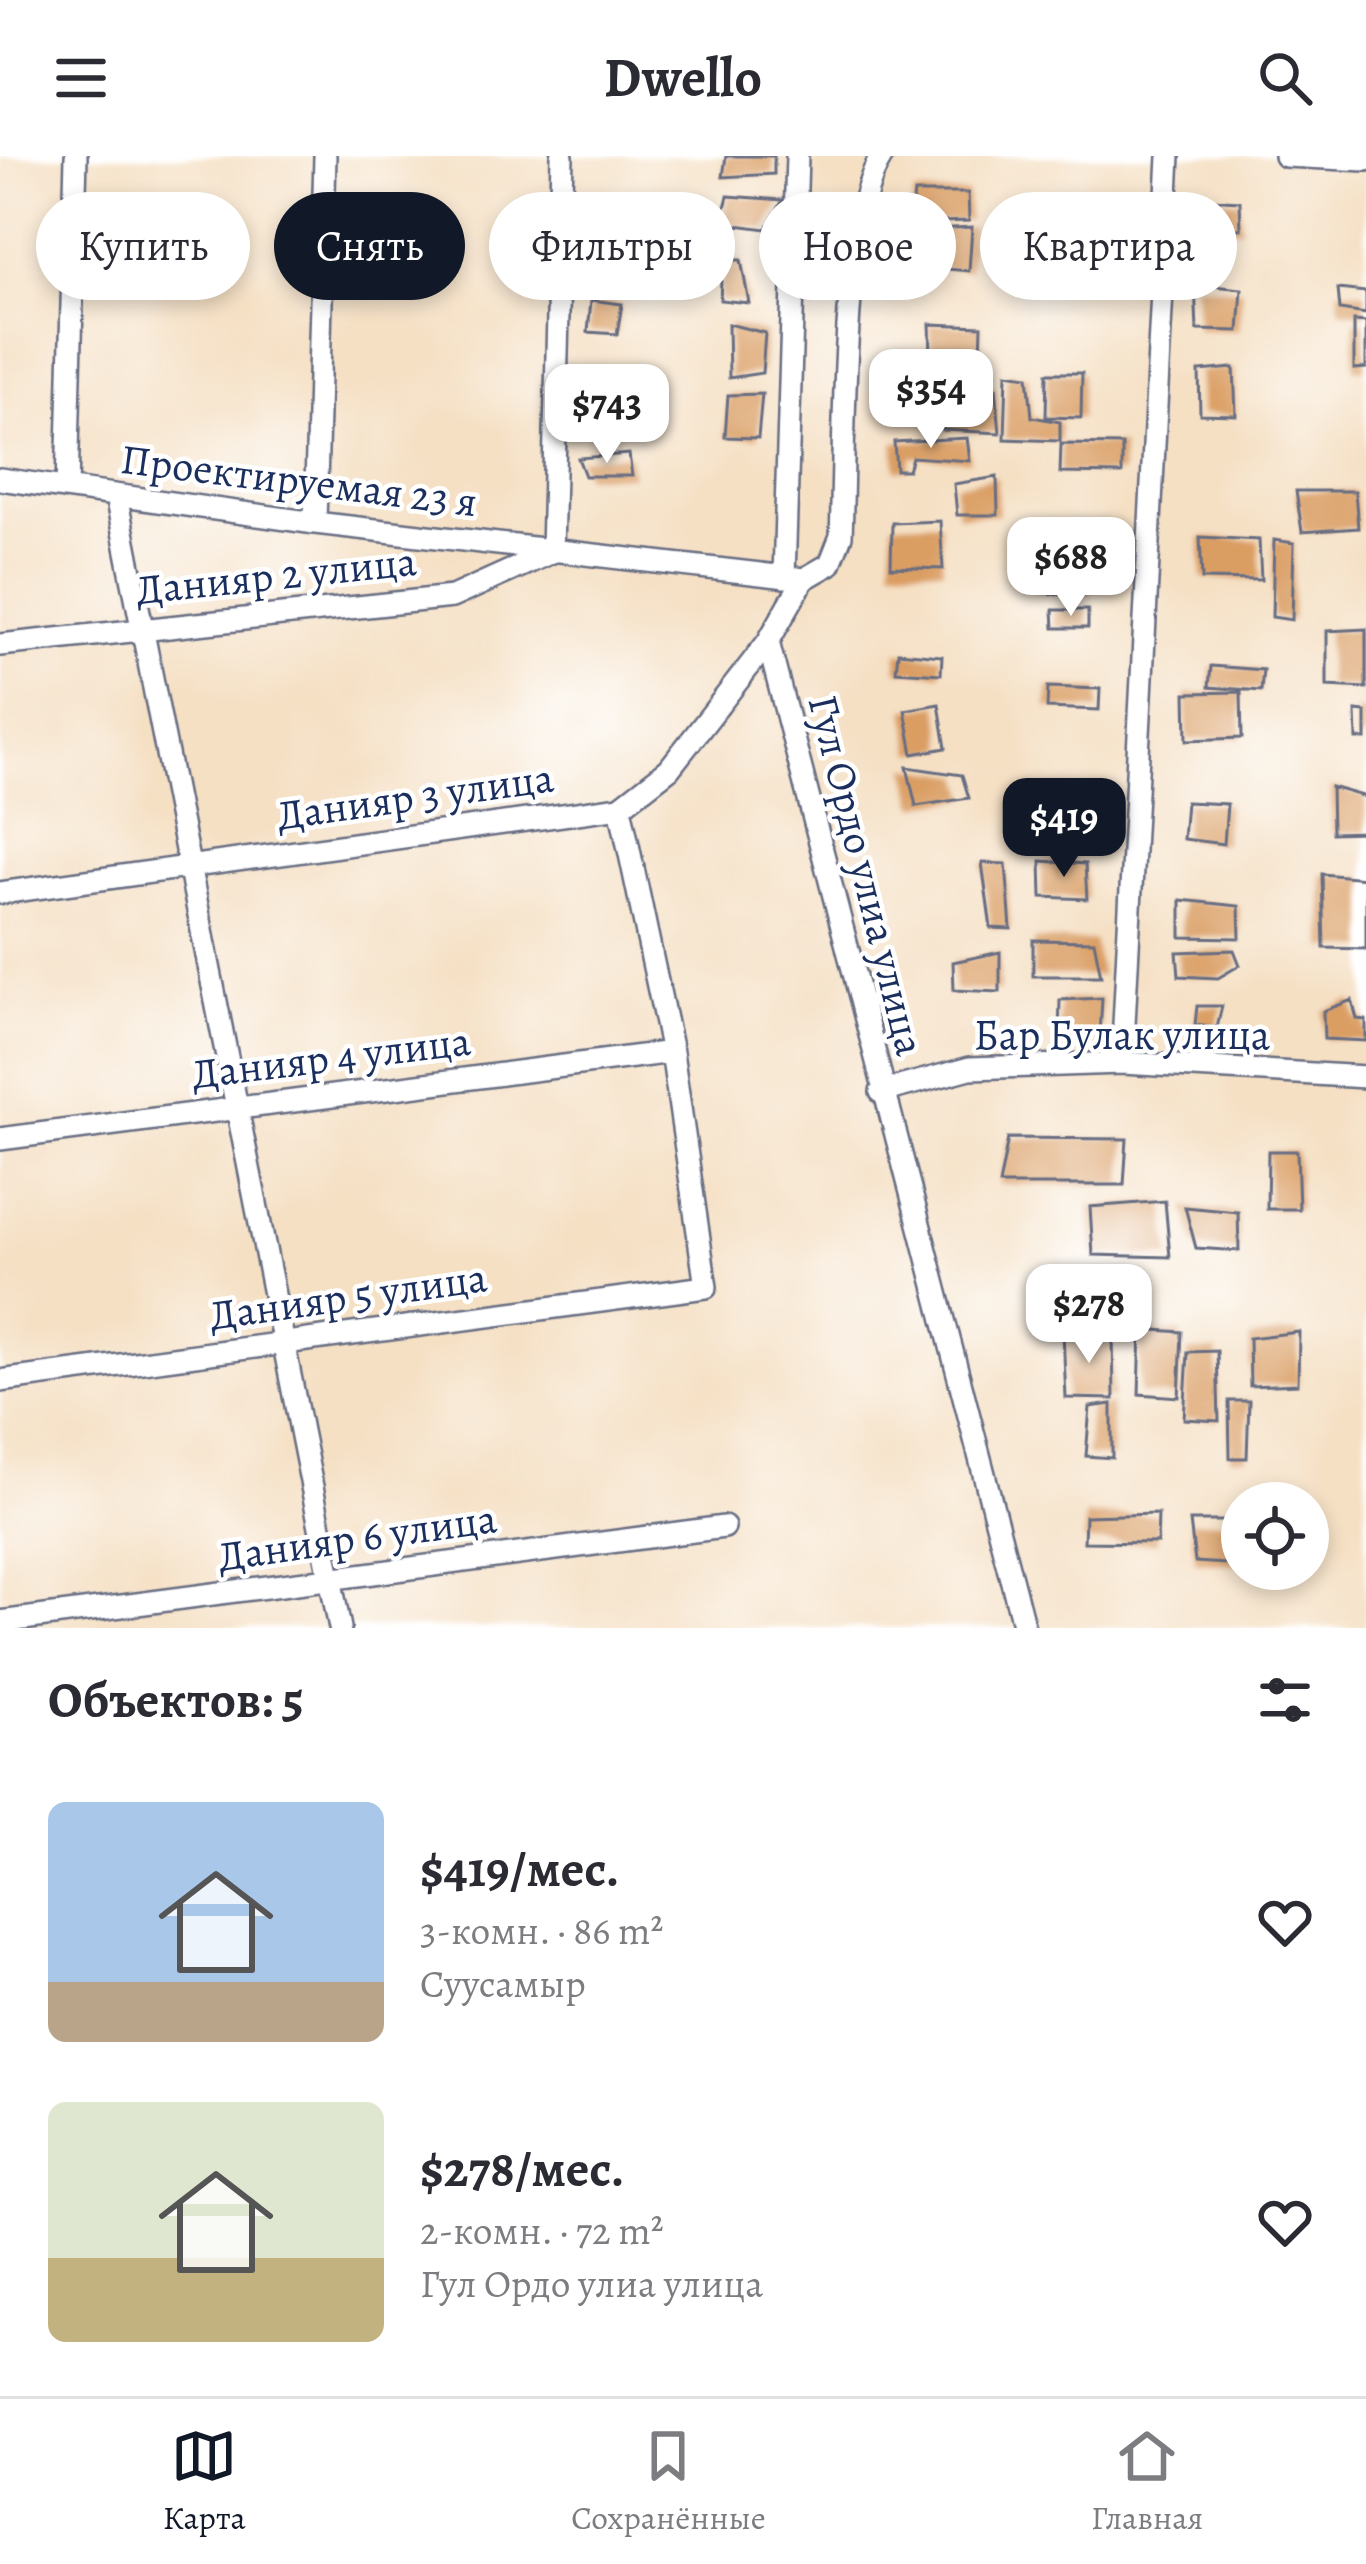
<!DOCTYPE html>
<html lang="ru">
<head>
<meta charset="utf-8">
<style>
	:root { --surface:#fff; --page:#f2f2f3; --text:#2b2b33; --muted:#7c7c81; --line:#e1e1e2; --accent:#111827 }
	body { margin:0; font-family:Alegreya,serif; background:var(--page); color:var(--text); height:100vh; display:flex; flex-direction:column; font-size:45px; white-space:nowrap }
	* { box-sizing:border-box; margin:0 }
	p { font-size:39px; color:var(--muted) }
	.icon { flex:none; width:66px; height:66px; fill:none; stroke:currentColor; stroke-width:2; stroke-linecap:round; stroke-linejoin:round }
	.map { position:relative; height:1472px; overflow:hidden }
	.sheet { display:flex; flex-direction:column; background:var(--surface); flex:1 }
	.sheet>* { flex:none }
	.hud { position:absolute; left:36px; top:36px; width:1296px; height:108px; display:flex; gap:24px }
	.controls { position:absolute; left:1221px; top:1326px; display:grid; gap:24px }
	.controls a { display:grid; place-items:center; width:108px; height:108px; border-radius:50%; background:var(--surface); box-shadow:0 6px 18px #0003; font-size:60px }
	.price { position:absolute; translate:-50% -102px; padding:0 27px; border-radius:24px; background:#fff; color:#222; font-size:39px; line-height:78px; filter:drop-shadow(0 3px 6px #0008) }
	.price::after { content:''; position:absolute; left:50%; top:72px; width:36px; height:27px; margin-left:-18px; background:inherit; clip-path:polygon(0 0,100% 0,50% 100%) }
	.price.on { background:var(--accent); color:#fff }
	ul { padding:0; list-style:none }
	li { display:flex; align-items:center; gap:36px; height:300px; padding:0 48px }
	li span { display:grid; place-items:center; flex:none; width:336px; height:240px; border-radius:18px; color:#555 }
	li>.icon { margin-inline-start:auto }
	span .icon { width:144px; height:144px; fill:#fffc; stroke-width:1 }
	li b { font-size:51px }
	h2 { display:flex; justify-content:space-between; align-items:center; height:144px; padding:0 48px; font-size:51px }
	.pill { padding:0 42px; border-radius:54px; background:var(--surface); box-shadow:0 6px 18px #0003; font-size:42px; line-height:108px }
	.pill.on { background:var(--accent); color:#fff }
	header { display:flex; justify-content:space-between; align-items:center; height:156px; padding:0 48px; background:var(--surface); font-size:54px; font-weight:700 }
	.menu { display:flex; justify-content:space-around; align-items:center; height:168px; border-top:3px solid var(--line); background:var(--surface); font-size:33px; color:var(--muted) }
	.menu a { display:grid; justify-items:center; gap:6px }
	.menu .on { color:var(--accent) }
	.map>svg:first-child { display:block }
</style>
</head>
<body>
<header><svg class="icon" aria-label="menu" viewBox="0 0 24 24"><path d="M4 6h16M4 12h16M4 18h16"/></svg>Dwello<svg class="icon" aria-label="search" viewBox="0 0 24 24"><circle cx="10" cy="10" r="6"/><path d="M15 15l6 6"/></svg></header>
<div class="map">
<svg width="1366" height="1472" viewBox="0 0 1366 1472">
	<rect width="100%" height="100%" fill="#fff"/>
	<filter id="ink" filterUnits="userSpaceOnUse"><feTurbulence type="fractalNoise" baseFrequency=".00833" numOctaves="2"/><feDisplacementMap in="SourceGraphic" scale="24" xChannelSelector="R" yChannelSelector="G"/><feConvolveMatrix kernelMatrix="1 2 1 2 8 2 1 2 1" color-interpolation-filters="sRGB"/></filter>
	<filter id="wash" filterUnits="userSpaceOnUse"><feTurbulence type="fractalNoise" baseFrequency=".004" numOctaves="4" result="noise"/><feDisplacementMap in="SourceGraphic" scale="48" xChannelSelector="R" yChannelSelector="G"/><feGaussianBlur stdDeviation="2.7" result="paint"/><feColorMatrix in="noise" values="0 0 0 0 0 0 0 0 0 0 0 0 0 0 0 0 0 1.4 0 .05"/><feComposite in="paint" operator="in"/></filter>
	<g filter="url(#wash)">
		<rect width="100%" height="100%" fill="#f5e0c4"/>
		<g id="blocks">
			<path fill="#da9e64" d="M726,0H774V18L723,21Z
				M914,37H968L969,65L910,67Z
				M728,40L783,44L766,73L721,67Z
				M1205,43L1240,45L1241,73L1203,72Z
				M650,44L642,92L628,88L630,45Z
				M1087,45L1127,48L1129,63L1113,62L1108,74H1087Z
				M1064,69L1062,113H1019L1023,71Z
				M972,71L969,115L910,110L913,74Z
				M1072,88L1126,92V117L1073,118Z
				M722,104H741L749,147L720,144Z
				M637,108L645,110L642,133L633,132Z
				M1195,128L1242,133L1239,175L1197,174Z
				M1338,133L1366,136V158L1340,154Z
				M591,144L622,148L617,178L588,176Z
				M1354,165L1366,166V212L1354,213Z
				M728,168L765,177L762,217L729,222Z
				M930,168L982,170L981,199L931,198Z
				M1234,212L1236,259L1200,258L1199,215Z
				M1007,217L1028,220L1032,261L1060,266V285L1005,283Z
				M1047,217H1082L1081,262L1046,261Z
				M583,228L622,230L624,259L581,255Z
				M943,229L996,232L1000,277L943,274Z
				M762,238L758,282L725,281L728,239Z
				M967,282L970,305L912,301L908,314H896L894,286Z
				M1061,288L1122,289V318L1060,317Z
				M629,298L632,320H585L578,302Z
				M997,321L998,359H957L954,328Z
				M1296,335H1355L1358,372L1302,376Z
				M940,365L943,413L891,411L892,367Z
				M1200,381L1259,384L1261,424L1202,423Z
				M1274,384L1294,387L1292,464L1272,461Z
				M1040,408L1091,415V439L1041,437Z
				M1053,454H1088V472H1054Z
				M1366,473V532L1327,530V475Z
				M898,496L942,500L941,518L896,515Z
				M1211,510L1263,514L1261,535L1209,531Z
				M1048,531L1100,533L1099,554L1047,552Z
				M1241,536L1242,582L1187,584L1186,537Z
				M939,548L946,592L913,598L905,554Z
				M1356,555L1366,556V583H1357Z
				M907,611L962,619L969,642L916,650Z
				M1331,631L1366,641V676L1332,677Z
				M1186,646L1227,648L1224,688L1183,683Z
				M1041,705L1085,708L1087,743L1042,741Z
				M982,707L1006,708L1011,773L991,772Z
				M1322,718L1366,722V793L1324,792Z
				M1181,744L1239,750L1240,782L1181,781Z
				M1033,784L1094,785L1101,820H1033Z
				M1234,794L1240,809L1218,822L1179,820L1177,796Z
				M1000,796V836L954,834L953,806Z
				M1102,842L1100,879L1059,877L1060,844Z
				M1352,844L1357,863L1366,864V885L1324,883L1323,855Z
				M1197,850H1222L1217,872L1195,869Z
				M1008,982L1127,983L1124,1029H999Z
				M1268,995H1297L1299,1053H1267Z
				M1165,1045L1170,1101L1093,1099L1090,1051Z
				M1185,1051L1238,1056L1239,1095L1196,1092Z
				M1141,1173L1182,1176L1179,1241L1139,1238Z
				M1299,1176L1298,1228L1250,1230L1249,1182Z
				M1063,1177L1113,1180L1114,1243L1066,1242Z
				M1217,1195L1219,1265L1184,1263L1188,1196Z
				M1229,1245H1249L1247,1302H1230Z
				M1112,1248V1302L1086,1300L1090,1251Z
				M1158,1358L1157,1387L1084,1386L1085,1360Z
				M1190,1365H1242V1409L1195,1406Z"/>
		</g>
	</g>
	<g filter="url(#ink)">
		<use href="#blocks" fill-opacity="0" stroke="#676d82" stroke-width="3"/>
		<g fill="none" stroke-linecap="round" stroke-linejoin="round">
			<defs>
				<path id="street" d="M882,0C840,62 845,295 841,380L830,408L804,423L768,486L1024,1472
					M1285,0L1366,4
					M0,323L315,367L804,423
					M67,332L76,0
					M116,340L340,1472
					M315,367L325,0
					M784,421L797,0
					M0,489L452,441L552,396L562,0
					M0,737L620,651L669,613L768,486
					M1122,907L1169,0
					M881,936L970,912L1122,907L1366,921
					M0,983L672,896
					M0,1225L706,1131L672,896L620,651
					M0,1466L724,1371"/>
			</defs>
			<use href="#street" stroke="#676d82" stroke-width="26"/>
			<use href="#street" stroke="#fff" stroke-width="21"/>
		</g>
	</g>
	<g text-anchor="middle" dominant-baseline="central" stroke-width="9" stroke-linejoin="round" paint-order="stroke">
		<g font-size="42" fill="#1b2f5e" stroke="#fff">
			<text transform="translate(299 324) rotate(7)">Проектируемая 23 я</text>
			<text transform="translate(276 419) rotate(-6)">Данияр 2 улица</text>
			<text transform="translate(415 640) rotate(-8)">Данияр 3 улица</text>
			<text transform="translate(867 719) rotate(76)">Гул Ордо улиа улица</text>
			<text x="1122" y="878">Бар Булак улица</text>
			<text transform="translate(331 901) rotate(-7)">Данияр 4 улица</text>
			<text transform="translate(348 1140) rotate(-8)">Данияр 5 улица</text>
			<text transform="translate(357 1381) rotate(-8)">Данияр 6 улица</text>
		</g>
	</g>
</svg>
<div class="controls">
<a><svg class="icon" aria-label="locate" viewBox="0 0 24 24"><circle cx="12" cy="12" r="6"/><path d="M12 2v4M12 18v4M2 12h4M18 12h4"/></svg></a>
</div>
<b class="price" style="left:931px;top:295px">$354</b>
<b class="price" style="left:607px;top:310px">$743</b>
<b class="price" style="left:1071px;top:463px">$688</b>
<b class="price on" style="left:1064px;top:724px">$419</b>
<b class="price" style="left:1089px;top:1210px">$278</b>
<div class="hud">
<a class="pill">Купить</a>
<a class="pill on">Снять</a>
<a class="pill">Фильтры</a>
<a class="pill">Новое</a>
<a class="pill">Квартира</a>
</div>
</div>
<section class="sheet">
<h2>Объектов: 5<svg class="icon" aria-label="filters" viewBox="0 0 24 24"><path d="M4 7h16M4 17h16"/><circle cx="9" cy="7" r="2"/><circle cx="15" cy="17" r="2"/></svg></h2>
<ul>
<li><span style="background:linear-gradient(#a9c7e8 75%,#b9a48a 0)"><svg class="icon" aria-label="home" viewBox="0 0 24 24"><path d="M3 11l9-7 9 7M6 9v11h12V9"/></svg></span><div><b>$419/мес.</b><p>3-комн. · 86 m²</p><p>Суусамыр</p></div><svg class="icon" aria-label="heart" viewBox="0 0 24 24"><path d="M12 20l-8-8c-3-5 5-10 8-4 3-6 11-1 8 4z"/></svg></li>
<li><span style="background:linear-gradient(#dfe7d0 65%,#c2b280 0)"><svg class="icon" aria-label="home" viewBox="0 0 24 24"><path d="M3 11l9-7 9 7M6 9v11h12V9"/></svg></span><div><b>$278/мес.</b><p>2-комн. · 72 m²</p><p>Гул Ордо улиа улица</p></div><svg class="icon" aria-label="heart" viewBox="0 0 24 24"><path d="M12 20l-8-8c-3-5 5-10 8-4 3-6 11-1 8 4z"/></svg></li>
</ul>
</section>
<nav class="menu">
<a class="on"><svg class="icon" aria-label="map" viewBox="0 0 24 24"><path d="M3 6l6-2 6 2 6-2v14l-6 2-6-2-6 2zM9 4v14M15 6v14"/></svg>Карта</a>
<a><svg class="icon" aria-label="saved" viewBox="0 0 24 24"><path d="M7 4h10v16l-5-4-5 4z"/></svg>Сохранённые</a>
<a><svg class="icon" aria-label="home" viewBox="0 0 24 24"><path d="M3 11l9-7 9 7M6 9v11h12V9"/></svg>Главная</a>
</nav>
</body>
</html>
